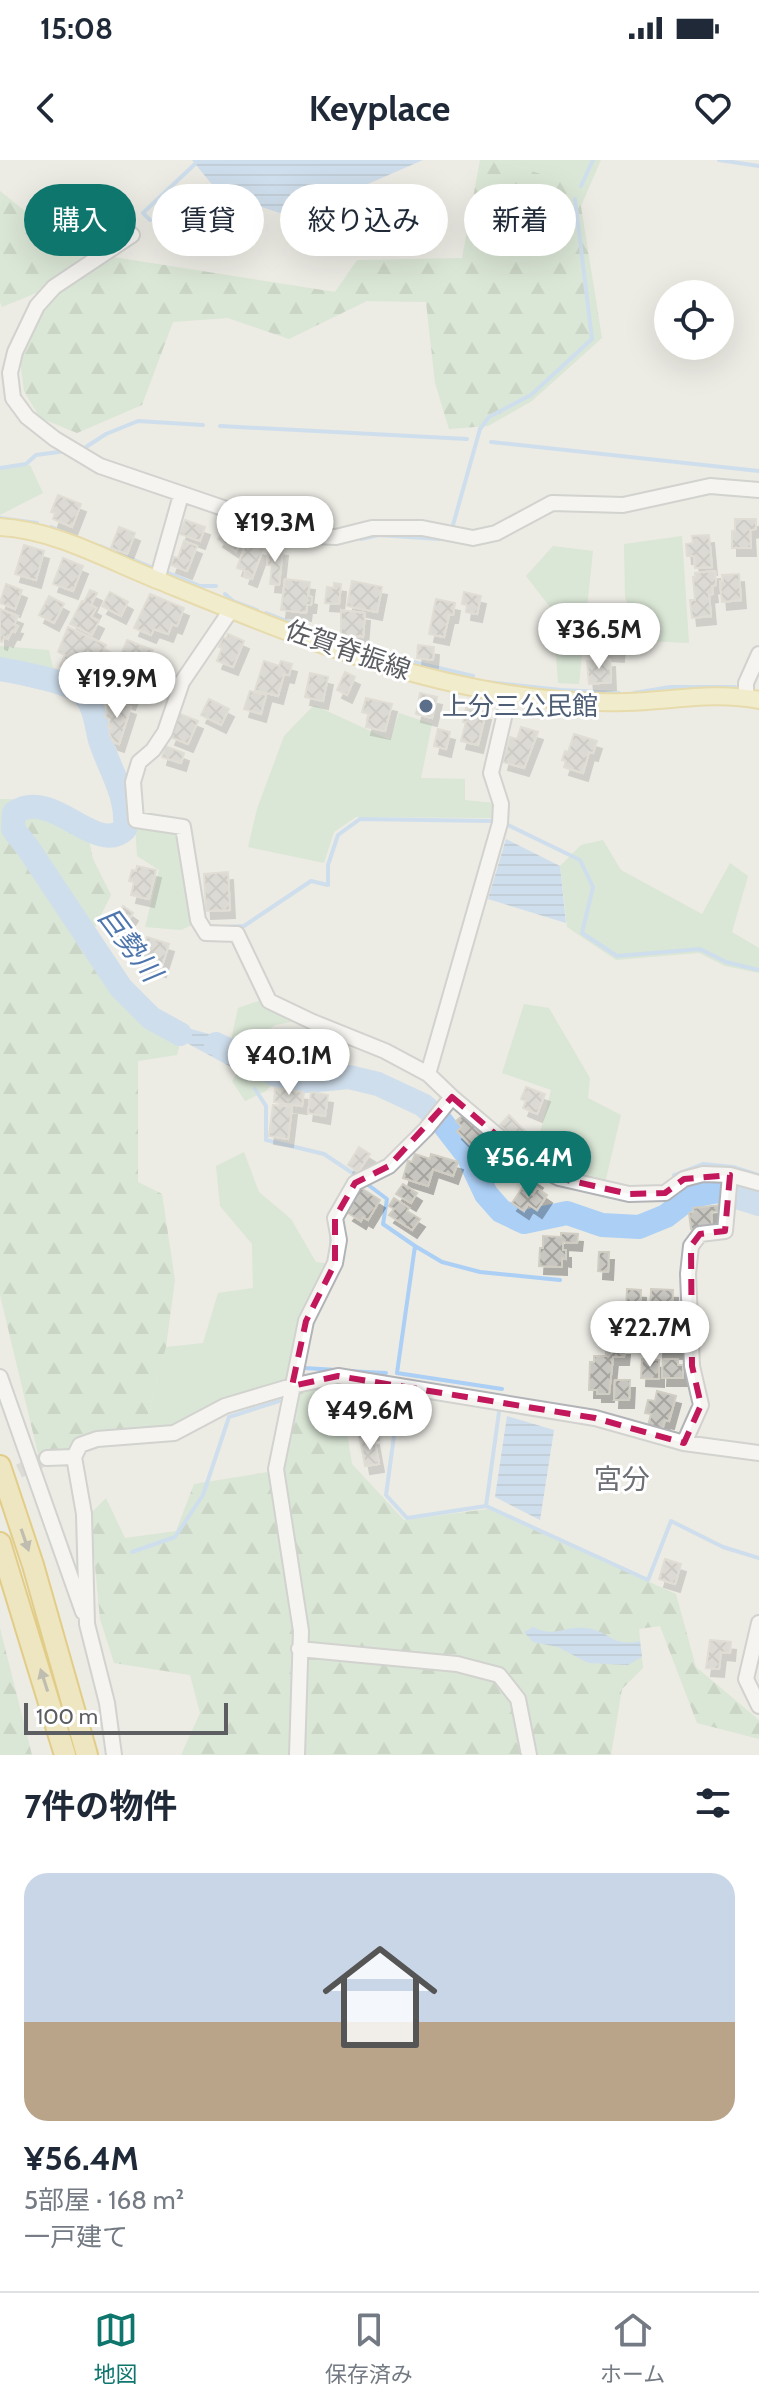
<!DOCTYPE html>
<html lang="ja">
<head>
<meta charset="utf-8">
<style>
	:root { --surface:#fff; --page:#f6f6f7; --text:#1f2937; --muted:#747a83; --line:#e0e1e3; --accent:#0f766e }
	body { margin:0; font-family:Cabin,"Noto Sans JP",sans-serif; background:var(--page); color:var(--text); height:100vh; display:flex; flex-direction:column; font-size:30px; white-space:nowrap }
	* { box-sizing:border-box; margin:0 }
	p { font-size:26px; color:var(--muted) }
	.icon { flex:none; width:44px; height:44px; fill:none; stroke:currentColor; stroke-width:2; stroke-linecap:round; stroke-linejoin:round }
	.map { position:relative; height:1595px; overflow:hidden }
	.panel { display:flex; flex-direction:column; background:var(--surface); flex:1 }
	.panel>* { flex:none }
	.top-card { position:absolute; left:24px; top:24px; width:712px; height:72px; display:flex; gap:16px }
	.fabs { position:absolute; left:654px; top:120px; display:grid; gap:16px }
	.fabs a { display:grid; place-items:center; width:80px; height:80px; border-radius:50%; background:var(--surface); box-shadow:0 8px 32px #0002; font-size:40px }
	.scale { position:absolute; left:24px; bottom:20px; width:204px; box-sizing:border-box; padding-left:8px; border:4px solid #5c5e62; border-top:0; font-size:22px; line-height:28px; white-space:nowrap; color:#5c5e62; -webkit-text-stroke:6px #fff; paint-order:stroke }
	.price { position:absolute; translate:-50% -68px; padding:0 18px; border-radius:28px; background:#fff; color:#222; font-size:26px; line-height:52px; filter:drop-shadow(0 2px 4px #0008) }
	.price::after { content:''; position:absolute; left:50%; top:48px; width:24px; height:18px; margin-left:-12px; background:inherit; clip-path:polygon(0 0,100% 0,50% 100%) }
	.price.selected { background:var(--accent); color:#fff }
	ul { padding:0; list-style:none }
	li { display:grid; align-content:center; gap:16px; height:424px; padding:0 24px }
	li span { display:grid; place-items:center; height:248px; border-radius:24px; color:#555 }
	li>.icon { margin-inline-start:auto }
	span .icon { width:144px; height:144px; fill:#fffc; stroke-width:1 }
	li b { font-size:34px }
	h2 { display:flex; justify-content:space-between; align-items:center; height:96px; padding:0 24px; font-size:34px }
	.chip { padding:0 28px; border-radius:36px; background:var(--surface); box-shadow:0 8px 32px #0002; font-size:28px; line-height:72px }
	.chip.selected { background:var(--accent); color:#fff }
	.status { display:flex; justify-content:space-between; align-items:center; height:56px; padding:0 40px; background:var(--surface); direction:ltr }
	.status svg { height:22px; fill:currentColor }
	header { display:flex; justify-content:space-between; align-items:center; height:104px; padding:0 24px; background:var(--surface); font-size:36px; font-weight:700 }
	.tab-bar { display:flex; justify-content:space-around; align-items:center; height:112px; border-top:2px solid var(--line); background:var(--surface); font-size:22px; color:var(--muted) }
	.tab-bar a { display:grid; justify-items:center; gap:4px }
	.tab-bar .selected { color:var(--accent) }
	.map>svg:first-child { display:block }
</style>
</head>
<body>
<div class="status"><b>15:08</b><svg viewBox="0 0 49 12"><path d="M0 12V9h3v3zM5 12V6h3v6zM10 12V3h3v9zM15 12V0h3v12zM26 1h20v11H26zM47 4h2v5h-2z"/></svg></div>
<header><svg class="icon" aria-label="back" viewBox="0 0 24 24"><path d="M15 5l-7 7 7 7"/></svg>Keyplace<svg class="icon" aria-label="heart" viewBox="0 0 24 24"><path d="M12 20l-8-8c-3-5 5-10 8-4 3-6 11-1 8 4z"/></svg></header>
<div class="map">
<svg width="759" height="1595" viewBox="0 0 759 1595">
	<defs>
		<pattern id="forest-firs" width="22" height="20" patternUnits="userSpaceOnUse" patternTransform="scale(2)"><rect width="22" height="20" fill="#c3e1c5"/><path d="M5 1l3.5 6h-7zM16 11l3.5 6h-7z" fill="#a2baa3"/></pattern>
		<pattern id="water-rules" width="6" height="5" patternUnits="userSpaceOnUse" patternTransform="scale(2)"><rect width="6" height="5" fill="#abcff5"/><path d="M0 2.5h6" fill="none" stroke="#8eabca"/></pattern>
		<pattern id="building-cross-hatch" width="8" height="8" patternUnits="userSpaceOnUse" patternTransform="scale(2)"><rect width="8" height="8" fill="#c8c6c0"/><path d="M0 0l8 8M0 8l8-8" fill="none" stroke="#a6a49f"/></pattern>
		<filter id="shadow"><feDropShadow dx="5" dy="8" stdDeviation="0" flood-color="#0004"/></filter>
	</defs>
	<rect width="100%" height="100%" fill="#ecebe4"/>
	<path fill="#c3e1c5" d="M499,0H601L581,46L565,22Z
		M30,305L43,333L0,355V309Z
		M682,376L689,483L641,481L625,437L624,384Z
		M553,386L593,391L579,524L558,523L553,451L526,416Z
		M0,486L49,490L53,508L79,523L62,535L0,520Z
		M314,545L390,580L399,553L432,564L421,618L465,619V640L495,643L492,658L356,657L334,672L324,703L248,687L257,649L284,576Z
		M135,664L182,671L194,764L181,770L145,767L159,710L137,696Z
		M603,680L621,710L702,754L730,703L748,716L732,772L759,788V813L725,806L699,793L616,800L567,767L560,706L581,685Z
		M270,837L313,858L275,865L260,876L266,896L289,905L266,931L245,941L232,921L249,893L231,880L238,848Z
		M524,844L549,848L590,918L588,938L621,955L605,1023L560,1013L533,1000L551,930L502,913Z
		M244,992L259,1032L291,1059L316,1102L339,1105L310,1167L289,1222L172,1269L144,1270L166,1187L203,1183L218,1133L253,1128L252,1084L220,1046L216,1006Z"/>
	<path fill="url(#forest-firs)" d="M480,0H499L565,22L581,46L602,178L532,241L488,266L449,269L435,223L426,142L367,141L289,179L228,158L173,162L142,245L77,273L40,258L24,231L19,193L46,146V129L2,147L0,142V31L75,91L335,132L357,100L462,98Z
		M0,639L44,640L84,656L93,699L111,735L92,773L124,824L143,842L151,858L165,871L181,880L177,895L138,901V1022L162,1034L175,1120L166,1187L144,1270L80,1276L70,1291L38,1294L0,1135Z
		M339,1223L352,1304L404,1360L488,1349L676,1434L696,1507L759,1560V1579L697,1563L660,1466L639,1469L643,1508L622,1529L611,1595H181L200,1553L190,1515L114,1503L100,1459L90,1354L106,1338L125,1378L176,1371L194,1324L281,1310L298,1227Z
		M0,1468L32,1595H0Z"/>
	<path fill="url(#water-rules)" d="M192,0H423L292,57L219,33Z
		M506,679L560,706L566,763L488,739Z
		M151,858L231,880L249,893L238,911L165,871Z
		M507,1256L554,1270L540,1360L495,1337Z
		M533,1467C557,1478 562,1466 584,1468C609,1469 611,1488 640,1481L642,1497L628,1505L588,1503L558,1487L533,1482L524,1472Z"/>
	<g fill="none" stroke-linecap="round" stroke-linejoin="round">
		<path stroke="#abcff5" stroke-width="4" d="M719,0L759,6
			M581,26L593,0
			M150,60L143,53L195,4
			M220,266L467,279
			M491,282L759,311
			M86,287L106,274L138,261L203,265
			M0,308L26,304L36,295L66,291
			M0,358L37,363
			M453,365L480,269L489,257L531,235L592,179L575,39
			M51,367L89,382
			M361,379L379,375L439,379
			M286,382L304,383
			M100,386L151,407
			M168,413L200,426H216
			M225,434L233,441L257,450
			M266,453L323,475
			M340,478L361,488L398,500
			M413,502L473,516
			M487,522L561,530L619,533
			M634,533L670,527H735
			M508,665L580,700L593,727L582,773L617,796L700,789L726,802L759,810
			M223,767L244,766L311,721L328,725V705L338,675L360,659L492,661
			M255,929L266,946V980L324,994L357,1016
			M674,1015L703,1004L733,1007L759,1015
			M367,1024L387,1039L383,1064L415,1086L397,1213L502,1229
			M331,1070V1089
			M415,1086L442,1102L480,1112L560,1120
			M304,1208L337,1210
			M346,1211L386,1213
			M399,1239L386,1335L407,1358L486,1346L648,1420L671,1361L723,1387L759,1398
			M486,1346L499,1252
			M132,1392L175,1377L203,1335L229,1257L279,1241"/>
		<path stroke="#abcff5" stroke-width="24" d="M0,509C19,512 70,522 83,534C95,545 96,565 100,580C110,611 128,635 125,669C96,697 52,626 14,653L13,669L28,688L121,828L151,858L180,874
			M216,884L246,898L276,915L306,921L349,917L378,924L423,945L441,961L468,996L486,1034L501,1051L524,1062L567,1053L602,1065L639,1067L666,1056L692,1036L718,1031L759,1044"/>
	</g>
	<path fill="url(#building-cross-hatch)" stroke="#d0cdc3" stroke-width="2" filter="url(#shadow)" d="M58,335L81,344L72,367L53,359L55,353L51,352Z
		M735,359H756V369L750,370L751,388H732V371H735Z
		M185,360L205,367L200,381L180,374Z
		M119,367L135,373L127,394L111,388Z
		M226,367L243,379L236,391L218,379Z
		M709,375L712,407L695,408L694,396H687L686,384L693,383L692,376Z
		M184,381L197,386L187,411L171,405L174,397L178,398Z
		M246,383L263,389L252,419L244,416L246,411L237,408Z
		M24,385L44,391L36,420L15,414Z
		M269,387L283,388L279,425L270,424L272,405H267Z
		M63,398L83,406L73,431L53,424Z
		M715,411L716,425L712,426L713,434L709,435L711,456L692,458L690,440H695L693,417H695V413Z
		M739,414L741,440L722,442L720,421H723L722,415Z
		M285,419L310,422L308,436L312,437L311,445H307L306,453L281,450Z
		M352,421L382,427L377,452L347,446Z
		M334,423L341,424L339,444L325,443L327,427L334,428Z
		M6,424L22,430L15,449L0,443Z
		M90,430L97,433L91,445L96,448L91,457L99,461L92,475L70,464L82,441L84,442Z
		M110,432L128,442L121,456L102,446Z
		M464,432L481,436L477,454L466,452L467,445L462,444Z
		M150,434L184,448L177,466L172,464L168,474L154,469L151,475L134,468Z
		M49,436L64,444L54,463L39,455Z
		M436,439L455,443L453,455H449L444,477L429,474Z
		M0,449L18,456L14,465L18,466L15,472L12,471L8,479L4,477L2,482L0,481Z
		M341,450L365,453L363,477L341,474Z
		M68,467L106,485L104,489L116,495L98,532L92,529L95,523L88,520L91,513L83,509L80,515L60,506L65,495L58,492Z
		M593,471L621,472L619,494L592,492Z
		M228,474L244,481L233,507L217,501L222,488L219,487L223,477L226,479Z
		M127,480L153,490L149,499L152,500L146,517L141,515L130,542L106,532Z
		M418,485L434,487L433,500L417,498Z
		M610,499L611,522L589,524L587,501Z
		M264,501L279,506L281,501L292,504L289,515L284,514L278,536L255,530Z
		M345,512L355,517L347,535L337,530Z
		M310,513L328,517L323,541L305,537Z
		M250,531L266,535L261,554L244,549Z
		M420,533L437,537L432,558L416,554Z
		M366,538L392,544L385,571L366,567L369,554L362,552Z
		M209,539L229,549L221,565L201,555Z
		M110,540L131,547L119,584L113,582L109,573L111,568L108,567L110,559L105,557Z
		M466,548L486,552L478,585L461,581L466,562H463Z
		M180,554L198,561L188,584L170,577Z
		M521,567L538,572L524,608L503,602L510,577L517,579Z
		M438,569L450,572L446,589L434,586Z
		M574,574L597,581L593,593L589,592L583,613L564,607L566,601L562,600L565,591L568,592Z
		M165,586L184,593L181,603L162,597Z
		M137,706L156,710L149,739L131,735L134,722L129,721L132,710L136,711Z
		M228,712L230,750L206,751L204,714Z
		M123,746L133,753L120,772L110,765Z
		M147,777L169,784L161,809L139,803Z
		M270,872L279,874L278,878L282,879L284,873L296,876L292,894L279,890L281,885L277,884L276,887L267,885L268,881L264,880L266,875L269,876Z
		M526,927L545,934L537,954L523,948L526,941L521,939Z
		M275,928L304,932L302,946L274,942Z
		M311,932L328,935L325,956L308,953Z
		M273,945L292,947L288,979L269,976Z
		M464,954L489,978L476,991L457,971L462,967L456,961Z
		M509,955L528,974L519,984L500,965Z
		M359,987L370,994L358,1012L348,1005Z
		M415,994L430,999L431,994L458,1002L453,1016L433,1009L428,1026L403,1018L408,1001L412,1002Z
		M524,1011L538,1020L532,1029L518,1020Z
		M403,1024L417,1033L411,1043L396,1034Z
		M361,1028L380,1040L368,1060L363,1057L361,1061L348,1053L351,1049L348,1047Z
		M522,1028L533,1035L537,1028L547,1035L537,1050L528,1044L524,1051L512,1043Z
		M394,1038L409,1048L407,1051L420,1059L412,1070L389,1055L394,1049L389,1046Z
		M722,1045V1051L711,1052L712,1067L691,1069L689,1053L694,1052L693,1048Z
		M561,1073L578,1074L577,1083L563,1082V1090H566V1099L562,1098V1107L539,1106L540,1088H543V1076L561,1077Z
		M599,1092H609L608,1112L598,1111Z
		M627,1129L641,1130L640,1149L626,1148Z
		M651,1129L673,1130L672,1149L664,1148V1156H650Z
		M660,1157L676,1158L675,1171H679L678,1191L658,1190Z
		M606,1187H625L624,1197H613L609,1234H597V1230H589L590,1202H594V1196H606Z
		M642,1199L659,1200V1219L641,1218Z
		M663,1199H678V1205H683V1218H662Z
		M615,1220H630L629,1240H614Z
		M657,1231L676,1236L669,1261L665,1260L662,1270L648,1266L651,1254L645,1253L648,1240L655,1241Z
		M374,1232L377,1247L370,1248L374,1272L356,1275L353,1261L356,1260L353,1240L368,1237V1233Z
		M374,1277L379,1304L365,1306L360,1279Z
		M665,1399L681,1404L675,1424L659,1419Z
		M710,1480L731,1482L730,1493L721,1492L719,1509L706,1508Z"/>
	<g fill="none" stroke-linecap="round" stroke-linejoin="round">
		<path stroke="#c8c8c4" stroke-width="14" stroke-dasharray="14 7" stroke-linecap="butt" d="M0,1320L47,1298"/>
		<defs>
			<path id="minor" d="M132,75L54,127L37,146L15,192L10,213L13,238L27,257L55,279L100,306L229,350L252,373L336,377L372,368H422L473,378L496,373L552,343L623,345L710,326L759,330
				M157,420L181,335
				M231,450L182,522L165,572L153,590L139,602L133,622L136,660L183,667L198,760L206,773L237,774L269,841L313,862L385,891L428,914L452,937L532,1005L559,1018L629,1034L665,1033L684,1019L703,1014L730,1015L759,1023
				M746,537V523L759,494
				M428,914L500,663L501,644L491,613L509,536
				M0,1217L83,1452
				M684,1283L701,1245L692,1206L688,1114L691,1086L700,1074L725,1071L730,1015
				M47,1298L74,1297
				M759,1463L746,1519L759,1546
				M299,1489L457,1504L499,1515L518,1539L529,1595
				M114,1595L107,1543L87,1464L84,1354L74,1297L80,1285L97,1279L174,1273L225,1246L292,1226L338,1216L595,1258L684,1283L759,1293
				M297,1595L301,1471L276,1309L306,1161L335,1103L339,1080L335,1058L355,1023L389,1006L426,969L452,937"/>
			<path id="major" d="M0,367C56,370 109,401 160,421C251,458 344,497 440,520C502,535 563,544 626,542C670,541 715,531 759,540"/>
			<path id="highway" d="M0,1306L33,1405L87,1595
				M0,1383L65,1595"/>
		</defs>
		<use href="#minor" stroke="#b1b3b7" stroke-width="18"/>
		<use href="#major" stroke="#e0c769" stroke-width="20"/>
		<use href="#highway" stroke="#d5a91a" stroke-width="24"/>
		<use href="#minor" stroke="#fff" stroke-width="14"/>
		<use href="#major" stroke="#f5efb0" stroke-width="16"/>
		<use href="#highway" stroke="#f0e097" stroke-width="20"/>
	</g>
	<defs><path id="oneway-solid" d="M-6-.8H1V-3.2L6.5 0L1 3.2V.8H-6Z" transform="scale(2)"/></defs>
	<g fill="#888572">
		<use href="#oneway-solid" transform="translate(25 1380) rotate(71)"/>
		<use href="#oneway-solid" transform="translate(44 1520) rotate(-108)"/>
	</g>
	<path d="M0 0H759V1595H0ZM452,937L532,1005L559,1018L629,1034L665,1033L684,1019L730,1015L725,1071L700,1074L691,1086L692,1206L701,1245L684,1283L595,1258L338,1216L292,1226L306,1161L335,1103V1058L355,1023L389,1006Z" fill="#ecebe4" fill-opacity=".55" fill-rule="evenodd"/>
	<path fill="none" stroke="#c2185b" stroke-width="6" stroke-dasharray="16 10" stroke-linejoin="round" d="M452,937L532,1005L559,1018L629,1034L665,1033L684,1019L730,1015L725,1071L700,1074L691,1086L692,1206L701,1245L684,1283L595,1258L338,1216L292,1226L306,1161L335,1103V1058L355,1023L389,1006Z"/>
	<circle fill="#5c6f8a" stroke="#fff" stroke-width="3" cx="426" cy="546" r="8"/>
	<g text-anchor="middle" dominant-baseline="central" stroke-width="6" stroke-linejoin="round" paint-order="stroke">
		<g font-size="26" fill="#5c5e62" stroke="#fff">
			<text transform="translate(348 490) rotate(19)">佐賀脊振線</text>
		</g>
		<g font-size="26" fill="#4e5e75" stroke="#fff" text-anchor="start">
			<text x="442" y="546">上分三公民館</text>
		</g>
		<g font-size="28" font-style="italic" fill="#4e76ad" stroke="#fff">
			<text transform="translate(130 784) rotate(53)">巨勢川</text>
		</g>
		<g font-size="28" fill="#6d7074" stroke="#fff">
			<text x="622" y="1319">宮分</text>
		</g>
	</g>
</svg>
<div class="fabs">
<a><svg class="icon" aria-label="locate" viewBox="0 0 24 24"><circle cx="12" cy="12" r="6"/><path d="M12 2v4M12 18v4M2 12h4M18 12h4"/></svg></a>
</div>
<div class="scale">100 m</div>
<b class="price" style="left:275px;top:404px">¥19.3M</b>
<b class="price" style="left:599px;top:511px">¥36.5M</b>
<b class="price" style="left:117px;top:560px">¥19.9M</b>
<b class="price" style="left:289px;top:937px">¥40.1M</b>
<b class="price selected" style="left:529px;top:1039px">¥56.4M</b>
<b class="price" style="left:650px;top:1209px">¥22.7M</b>
<b class="price" style="left:370px;top:1292px">¥49.6M</b>
<div class="top-card">
<a class="chip selected">購入</a>
<a class="chip">賃貸</a>
<a class="chip">絞り込み</a>
<a class="chip">新着</a>
</div>
</div>
<section class="panel">
<h2>7件の物件<svg class="icon" aria-label="filters" viewBox="0 0 24 24"><path d="M4 7h16M4 17h16"/><circle cx="9" cy="7" r="2"/><circle cx="15" cy="17" r="2"/></svg></h2>
<ul>
<li><span style="background:linear-gradient(#c9d6e8 60%,#b9a48a 0)"><svg class="icon" aria-label="home" viewBox="0 0 24 24"><path d="M3 11l9-7 9 7M6 9v11h12V9"/></svg></span><div><b>¥56.4M</b><p>5部屋 · 168 m²</p><p>一戸建て</p></div></li>
</ul>
</section>
<nav class="tab-bar">
<a class="selected"><svg class="icon" aria-label="map" viewBox="0 0 24 24"><path d="M3 6l6-2 6 2 6-2v14l-6 2-6-2-6 2zM9 4v14M15 6v14"/></svg>地図</a>
<a><svg class="icon" aria-label="saved" viewBox="0 0 24 24"><path d="M7 4h10v16l-5-4-5 4z"/></svg>保存済み</a>
<a><svg class="icon" aria-label="home" viewBox="0 0 24 24"><path d="M3 11l9-7 9 7M6 9v11h12V9"/></svg>ホーム</a>
</nav>
</body>
</html>
